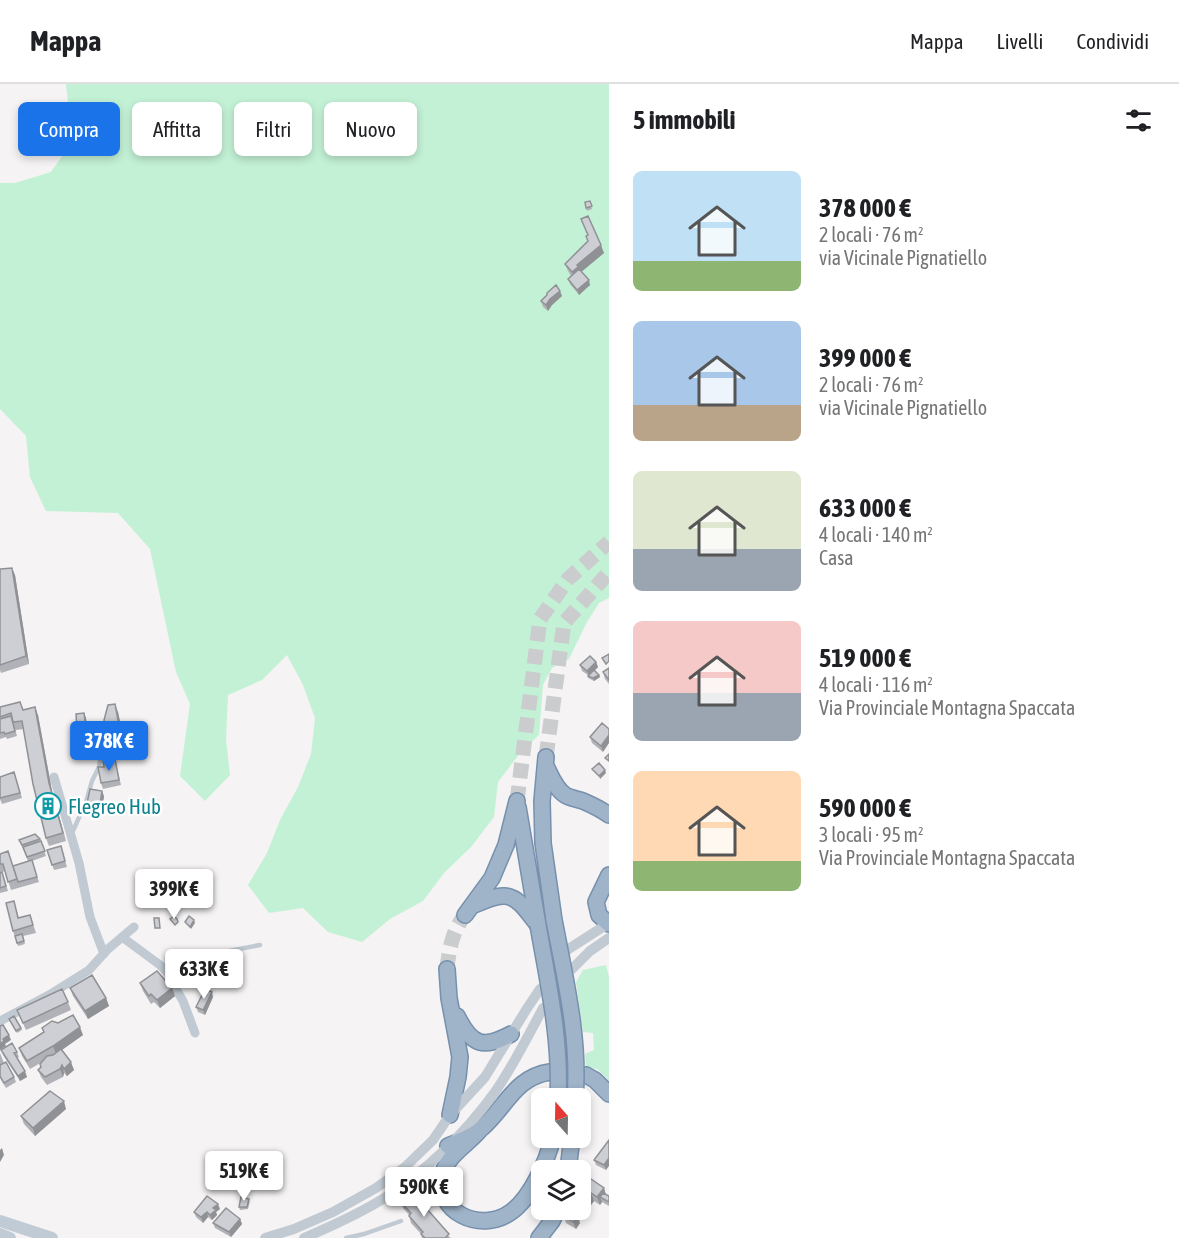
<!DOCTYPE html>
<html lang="it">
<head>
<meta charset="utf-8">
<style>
	:root { --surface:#fff; --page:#f2f2f2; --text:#202124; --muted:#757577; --line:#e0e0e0; --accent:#1a73e8 }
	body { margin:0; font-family:"Asap Condensed",sans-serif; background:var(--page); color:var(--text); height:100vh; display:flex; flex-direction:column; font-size:22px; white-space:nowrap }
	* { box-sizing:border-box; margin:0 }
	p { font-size:20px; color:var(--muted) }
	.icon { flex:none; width:33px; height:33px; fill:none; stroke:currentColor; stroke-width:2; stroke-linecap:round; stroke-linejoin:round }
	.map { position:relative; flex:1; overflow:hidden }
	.panel { display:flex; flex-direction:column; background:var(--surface); width:570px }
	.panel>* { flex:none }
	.banner { position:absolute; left:18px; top:18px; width:501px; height:54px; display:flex; gap:12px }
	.needle { width:39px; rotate:340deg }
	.controls { position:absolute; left:531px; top:1004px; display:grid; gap:12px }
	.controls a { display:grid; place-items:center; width:60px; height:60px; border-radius:9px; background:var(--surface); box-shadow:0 3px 9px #0003; font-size:30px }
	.price { position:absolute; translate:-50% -51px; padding:0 14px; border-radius:6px; background:#fff; color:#222; font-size:20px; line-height:39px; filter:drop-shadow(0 2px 3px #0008) }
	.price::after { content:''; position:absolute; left:50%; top:36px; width:18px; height:14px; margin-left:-9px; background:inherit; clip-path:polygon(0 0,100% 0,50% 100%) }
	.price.active { background:var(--accent); color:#fff }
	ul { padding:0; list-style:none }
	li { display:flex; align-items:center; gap:18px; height:150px; padding:0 24px }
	li span { display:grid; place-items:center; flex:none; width:168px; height:120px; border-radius:9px; color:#555 }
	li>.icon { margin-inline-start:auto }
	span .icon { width:72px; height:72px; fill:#fffc; stroke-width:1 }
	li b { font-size:26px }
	h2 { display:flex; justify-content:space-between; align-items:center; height:72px; padding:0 24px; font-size:26px }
	.tag { padding:0 21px; border-radius:9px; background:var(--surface); box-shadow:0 3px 9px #0003; font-size:21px; line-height:54px }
	.tag.active { background:var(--accent); color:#fff }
	header { display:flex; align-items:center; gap:36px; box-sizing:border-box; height:84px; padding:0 30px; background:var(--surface); border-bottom:2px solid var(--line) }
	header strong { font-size:28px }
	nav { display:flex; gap:33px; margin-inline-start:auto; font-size:21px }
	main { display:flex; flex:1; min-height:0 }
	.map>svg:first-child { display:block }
</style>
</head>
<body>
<header>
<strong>Mappa</strong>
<nav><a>Mappa</a><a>Livelli</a><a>Condividi</a></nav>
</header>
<main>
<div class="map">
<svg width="609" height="1154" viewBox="0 0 609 1154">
	<rect width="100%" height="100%" fill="#f5f3f3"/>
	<path fill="#c3f1d5" d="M66,0H609V514L599,519L587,538L569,575L552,584L543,601L539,651L520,669L498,698L494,733L471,763L444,789L423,817L390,835L362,858L328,848L303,824L269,829L248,801L267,769L280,736L298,703L311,670L315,634L303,601L287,571L262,596L228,611L226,655L230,691L205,717L180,692L190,620L176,588L150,465L118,429L46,427L30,393L26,352L0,325V99H15L51,88L74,55L68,19Z
		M606,881L609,893V996L597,985L586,983L585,970L594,966L593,949L583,948L576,898L583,886Z"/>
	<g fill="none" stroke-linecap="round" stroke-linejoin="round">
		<path stroke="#caccce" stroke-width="15" stroke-dasharray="15 8" stroke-linecap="butt" d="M546,673L564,539L609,488
			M517,717L540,535L568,495L609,458
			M447,885C449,866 452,847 465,831"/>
		<defs>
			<path id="trunk" d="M546,673L542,717L543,759L554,836
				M546,682C551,692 555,704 565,711C570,714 577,715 583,717C592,721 601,725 609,731
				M518,723L538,841
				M472,822C481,818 495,811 505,812C519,813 529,830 537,840
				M465,831L492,794L506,761L517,717
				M609,840L599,831L596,818L609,791
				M447,885L449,914L460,973L458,993L450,1031
				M457,932C472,962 483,965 511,950
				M586,991L595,996L609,1010
				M479,1047C468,1060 448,1071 443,1089C433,1128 481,1150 511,1128C531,1114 547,1077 553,1053
				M448,1062C459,1057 473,1053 482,1044C506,1023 515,993 550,988
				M568,1086L572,1053
				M539,1154L552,1137L558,1125"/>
		</defs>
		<use href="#trunk" stroke="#7690ad" stroke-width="18"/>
		<path stroke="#c1cad2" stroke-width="4.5" d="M72,749L86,718L92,697L99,683L106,638
			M170,894L189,883L224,868L260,861
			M346,1154L364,1150L401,1137"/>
		<path stroke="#c1cad2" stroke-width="9" d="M54,693L79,779L90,833L104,870
			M122,853L160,881L168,889L172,898L183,917L195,949
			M0,937L49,911L89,886L108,865L134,843"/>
		<path stroke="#c1cad2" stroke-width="10" d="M567,866L609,839
			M572,885L590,867L609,854
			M265,1154L294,1145L333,1128L376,1104L405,1083L433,1056L450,1031L485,993L526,926L540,905
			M304,1154C332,1142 361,1129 386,1113C428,1085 466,1048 495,1008C513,982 528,952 543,924"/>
		<path stroke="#c1cbd6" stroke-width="12" d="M0,1137L52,1154
			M0,1150L10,1154"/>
		<use href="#trunk" stroke="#9fb4c9" stroke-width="15"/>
		<defs>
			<path id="trunk-bridge" d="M554,836C565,894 580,955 575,1014
				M538,841C548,899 561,955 558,1014"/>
		</defs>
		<use href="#trunk-bridge" stroke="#7690ad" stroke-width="18" stroke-linecap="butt"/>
		<use href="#trunk-bridge" stroke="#9fb4c9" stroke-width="15"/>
	</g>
	<path fill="#b0b2b7" d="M590,117L592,125L587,127L585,118Z
		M581,135L604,169L581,188L590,201L579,211L570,200L568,195L571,192L568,187L565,180L588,157V151Z
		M562,212L552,221L548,227L543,223L541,217Z
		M0,485L15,491L29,580L1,589L0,586Z
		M596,578L598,583L594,587L599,591L600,593L594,597L588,594V591L582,587L580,581Z
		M609,584V600L605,595L603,588Z
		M0,623L23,626L38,631L52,707L66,757L49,762L46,754L24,645L16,646L15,645L17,652L7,655L6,653L0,655Z
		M118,628L121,641H125L128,649L129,657L108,659L106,652Z
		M84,629L86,634L87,648H92L94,653L96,672L83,673L81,668L79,651L77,646Z
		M602,639L603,668L592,659L590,653Z
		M115,675L121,701L103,705L101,699L104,683Z
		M14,688L22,714L2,720L0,715V693Z
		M104,712L101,731L88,729L86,724Z
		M40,755L46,772L32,777L39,798L11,806L5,787L2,788L8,807L0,809V770L15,789L28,777L19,756Z
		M61,762L67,783L54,786L47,766Z
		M16,825L19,834L30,831L36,849L23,852L25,860L18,862L13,847Z
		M140,899L175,912L160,924L154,918L151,920L143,907Z
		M70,904L106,914L109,922L88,935L73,912Z
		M213,913L205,931L198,928L196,923Z
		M68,918L71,926L26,946L17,926Z
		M9,935L21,944L22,946L17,949Z
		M42,944L83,951L62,966L74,986L67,992L64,989L63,993L47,1001L41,993L38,986L41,983L42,978L30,985L22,972L19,964L44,949Z
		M1,966L17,968L19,973L17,974L27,993L20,997L3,971Z
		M0,969L4,979L14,993L16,998L6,1004L0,994Z
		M66,1025L35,1052L24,1040L21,1032Z
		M609,1056L606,1086L596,1081L594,1076Z
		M604,1104L606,1110L609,1112V1122L602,1118L600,1121L594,1117L579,1137L580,1139L576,1145L566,1139L563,1131L580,1108Z
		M250,1117L248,1125L240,1126L239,1123Z
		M400,1117L451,1154H422L421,1150L411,1139L409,1131L403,1124Z
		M220,1125L216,1128L217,1131L212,1136L208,1133L203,1139L196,1133L194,1128Z
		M240,1135L242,1140L231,1153L215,1144L213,1139Z"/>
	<path fill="#909195" d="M601,161L604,169L580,189L575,196L572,188L577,181Z
		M589,196L590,201L579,211L577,206Z
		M560,207L562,212L552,221L548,227L546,221L550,215Z
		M12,484L15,491L29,580L26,572Z
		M596,578L598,583L589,592L587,587Z
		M599,591L600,593L594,597L593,594Z
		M115,620L118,628L122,649L119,642Z
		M35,623L38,631L52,707L66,757L49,699Z
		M84,629L86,634L88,650L86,645Z
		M92,648L94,653L96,672L94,667Z
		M609,651V659L603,668L601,662Z
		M605,686L606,689L600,695L599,692Z
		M102,707L104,712L101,731L99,726Z
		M194,836L195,839L191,845L190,843Z
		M172,904L175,912L160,924L157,916Z
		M212,908L213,913L205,931L203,926Z
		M106,914L109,922L88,935L85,927Z
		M80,943L83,951L56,970L53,962Z
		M9,951L11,956L5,960L6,962L0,966V960L3,955Z
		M71,978L74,986L67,992L64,985Z
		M62,981L64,989L63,993L60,985Z
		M25,987L27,993L20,997L18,992Z
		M64,1017L66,1025L35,1052L33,1044Z
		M2,1064L4,1071L0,1078V1066Z
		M609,1074V1082L606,1086L604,1081Z
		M604,1104L606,1112L600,1113L602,1118L600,1121L597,1113Z
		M591,1109L594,1117L579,1137L580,1139L576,1145L573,1138L575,1130L579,1125H580V1123Z
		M218,1120L220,1125L216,1128L217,1131L212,1136L210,1131L213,1124Z
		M207,1128L208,1133L203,1139L201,1133Z
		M240,1135L242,1140L231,1153L229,1148Z"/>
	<path fill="#cdcfd5" stroke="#909195" stroke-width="1.5" d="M590,117L592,122L586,124L585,118Z
		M588,132L601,161L577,181L578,183L572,188L565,180L588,157L586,152L588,151L581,135Z
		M579,185L589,196L577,206L568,195Z
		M556,201L560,207L550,215L546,221L541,217L547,211V209Z
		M12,484L26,572L0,581V485Z
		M609,570V577L606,580L602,574Z
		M590,572L596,578L587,587L580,581Z
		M609,584V596L603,588Z
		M594,586L599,591L593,594L588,592Z
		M20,618L23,626L35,623L49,699L63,749L46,754L33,700L22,637L13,638L11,629L0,633V623Z
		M115,620L119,642L125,641L126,649L106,652L104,636L108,621Z
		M84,629L86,645L77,646L76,630Z
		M11,632L15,647L5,650L4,648L0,649V635Z
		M602,639L609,645V651L601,662L590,653Z
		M92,648L94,667L81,668L79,649Z
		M609,670V677L605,674Z
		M115,675L119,696L101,699L98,683H104L103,677Z
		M599,679L605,686L599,692L592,685Z
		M14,688L20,709L0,714V693Z
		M90,705L102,707L99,726L86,724Z
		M35,750L40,755L22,761L19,756Z
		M41,757L45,767L27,773L23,763Z
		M61,762L65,777L52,781L47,766Z
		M8,767L17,795L8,798L3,780H0V770Z
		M32,776L37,793L18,798L13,782Z
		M2,788L6,802L0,804V789Z
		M14,817L18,834L30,831L33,841L13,847L6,819Z
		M174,832L177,835L178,838L175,841L170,835Z
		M189,832L194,836L190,843L185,838Z
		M154,834H159L160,844H155Z
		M22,850L24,857L17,859L15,852Z
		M157,887L172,904L157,916L151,910L149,912L140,899Z
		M92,891L106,914L85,927L70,904Z
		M62,905L68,918L23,939L17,926Z
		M205,905L212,908L203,926L196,923Z
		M73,931L80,943L53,962L27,977L19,964L44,948L42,944L52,937L58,939Z
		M14,932L21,944L16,947L9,935Z
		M3,941L9,951L3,955L4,957L0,960V942Z
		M12,959L17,968L14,969L25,987L18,992L1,966Z
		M61,965L71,978L64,985L62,981L60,985L45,993L38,986L41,983L40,980L47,972L53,971Z
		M6,978L14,993L4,999L0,992V981Z
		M50,1007L64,1017L33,1044L21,1032Z
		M609,1056V1074L604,1081L594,1076Z
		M591,1095L604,1104L597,1113L591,1109L580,1123V1108Z
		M411,1107L449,1150L445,1154H425L421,1150L423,1148L409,1132L411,1129L400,1117Z
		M603,1109L609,1112V1118L600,1113Z
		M207,1112L218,1120L213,1124L216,1126L210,1131L207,1128L201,1133L194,1128Z
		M241,1113L249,1115L247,1123H239Z
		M226,1124L240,1135L229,1148L213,1139Z
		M568,1125H579L575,1130L577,1131L573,1138L563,1131Z"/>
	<defs>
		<symbol id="building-ring" viewBox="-11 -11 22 22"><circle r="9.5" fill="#fff" stroke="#0f9aa8" stroke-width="1.5"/><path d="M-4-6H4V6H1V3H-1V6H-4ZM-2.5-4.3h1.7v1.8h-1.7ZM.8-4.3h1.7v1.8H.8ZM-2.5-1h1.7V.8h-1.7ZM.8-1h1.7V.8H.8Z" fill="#0f9aa8"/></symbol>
	</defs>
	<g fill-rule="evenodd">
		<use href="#building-ring" x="33" y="707" width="30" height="30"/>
	</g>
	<g text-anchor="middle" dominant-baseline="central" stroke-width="5" stroke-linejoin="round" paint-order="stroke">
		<g font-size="21" fill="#0d838f" stroke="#fff" text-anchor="start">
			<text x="68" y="722">Flegreo Hub</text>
		</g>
	</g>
</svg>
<div class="controls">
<a><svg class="needle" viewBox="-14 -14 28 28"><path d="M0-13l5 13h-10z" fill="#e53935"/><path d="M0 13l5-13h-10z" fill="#757577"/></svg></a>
<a><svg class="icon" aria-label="layers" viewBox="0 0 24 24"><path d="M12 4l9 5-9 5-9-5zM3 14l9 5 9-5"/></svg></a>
</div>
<b class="price active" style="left:109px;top:688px">378K €</b>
<b class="price" style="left:174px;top:836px">399K €</b>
<b class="price" style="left:204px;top:916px">633K €</b>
<b class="price" style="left:244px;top:1118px">519K €</b>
<b class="price" style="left:424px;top:1134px">590K €</b>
<div class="banner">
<a class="tag active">Compra</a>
<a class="tag">Affitta</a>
<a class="tag">Filtri</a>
<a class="tag">Nuovo</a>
</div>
</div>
<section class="panel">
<h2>5 immobili<svg class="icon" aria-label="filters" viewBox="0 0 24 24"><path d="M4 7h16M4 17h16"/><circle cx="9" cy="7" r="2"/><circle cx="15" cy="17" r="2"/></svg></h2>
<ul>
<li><span style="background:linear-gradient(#bfe0f5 75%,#8fb573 0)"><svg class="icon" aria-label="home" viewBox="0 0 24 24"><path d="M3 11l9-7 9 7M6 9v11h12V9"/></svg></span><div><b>378 000 €</b><p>2 locali · 76 m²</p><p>via Vicinale Pignatiello</p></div></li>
<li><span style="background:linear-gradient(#a9c7e8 70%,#b9a48a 0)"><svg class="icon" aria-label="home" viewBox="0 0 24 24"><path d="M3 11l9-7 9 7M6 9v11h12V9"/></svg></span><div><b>399 000 €</b><p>2 locali · 76 m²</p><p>via Vicinale Pignatiello</p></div></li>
<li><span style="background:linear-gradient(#dfe7d0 65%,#9aa5b1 0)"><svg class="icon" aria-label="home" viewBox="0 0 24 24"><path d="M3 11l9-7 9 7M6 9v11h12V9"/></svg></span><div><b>633 000 €</b><p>4 locali · 140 m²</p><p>Casa</p></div></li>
<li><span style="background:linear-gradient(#f6c9c9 60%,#9aa5b1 0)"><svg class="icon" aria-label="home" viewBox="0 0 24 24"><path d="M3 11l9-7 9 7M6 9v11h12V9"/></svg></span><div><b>519 000 €</b><p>4 locali · 116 m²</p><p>Via Provinciale Montagna Spaccata</p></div></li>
<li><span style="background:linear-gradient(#ffd9b3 75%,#8fb573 0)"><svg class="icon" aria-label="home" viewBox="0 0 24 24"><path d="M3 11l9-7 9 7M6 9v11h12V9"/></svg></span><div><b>590 000 €</b><p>3 locali · 95 m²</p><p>Via Provinciale Montagna Spaccata</p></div></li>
</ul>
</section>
</main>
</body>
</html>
